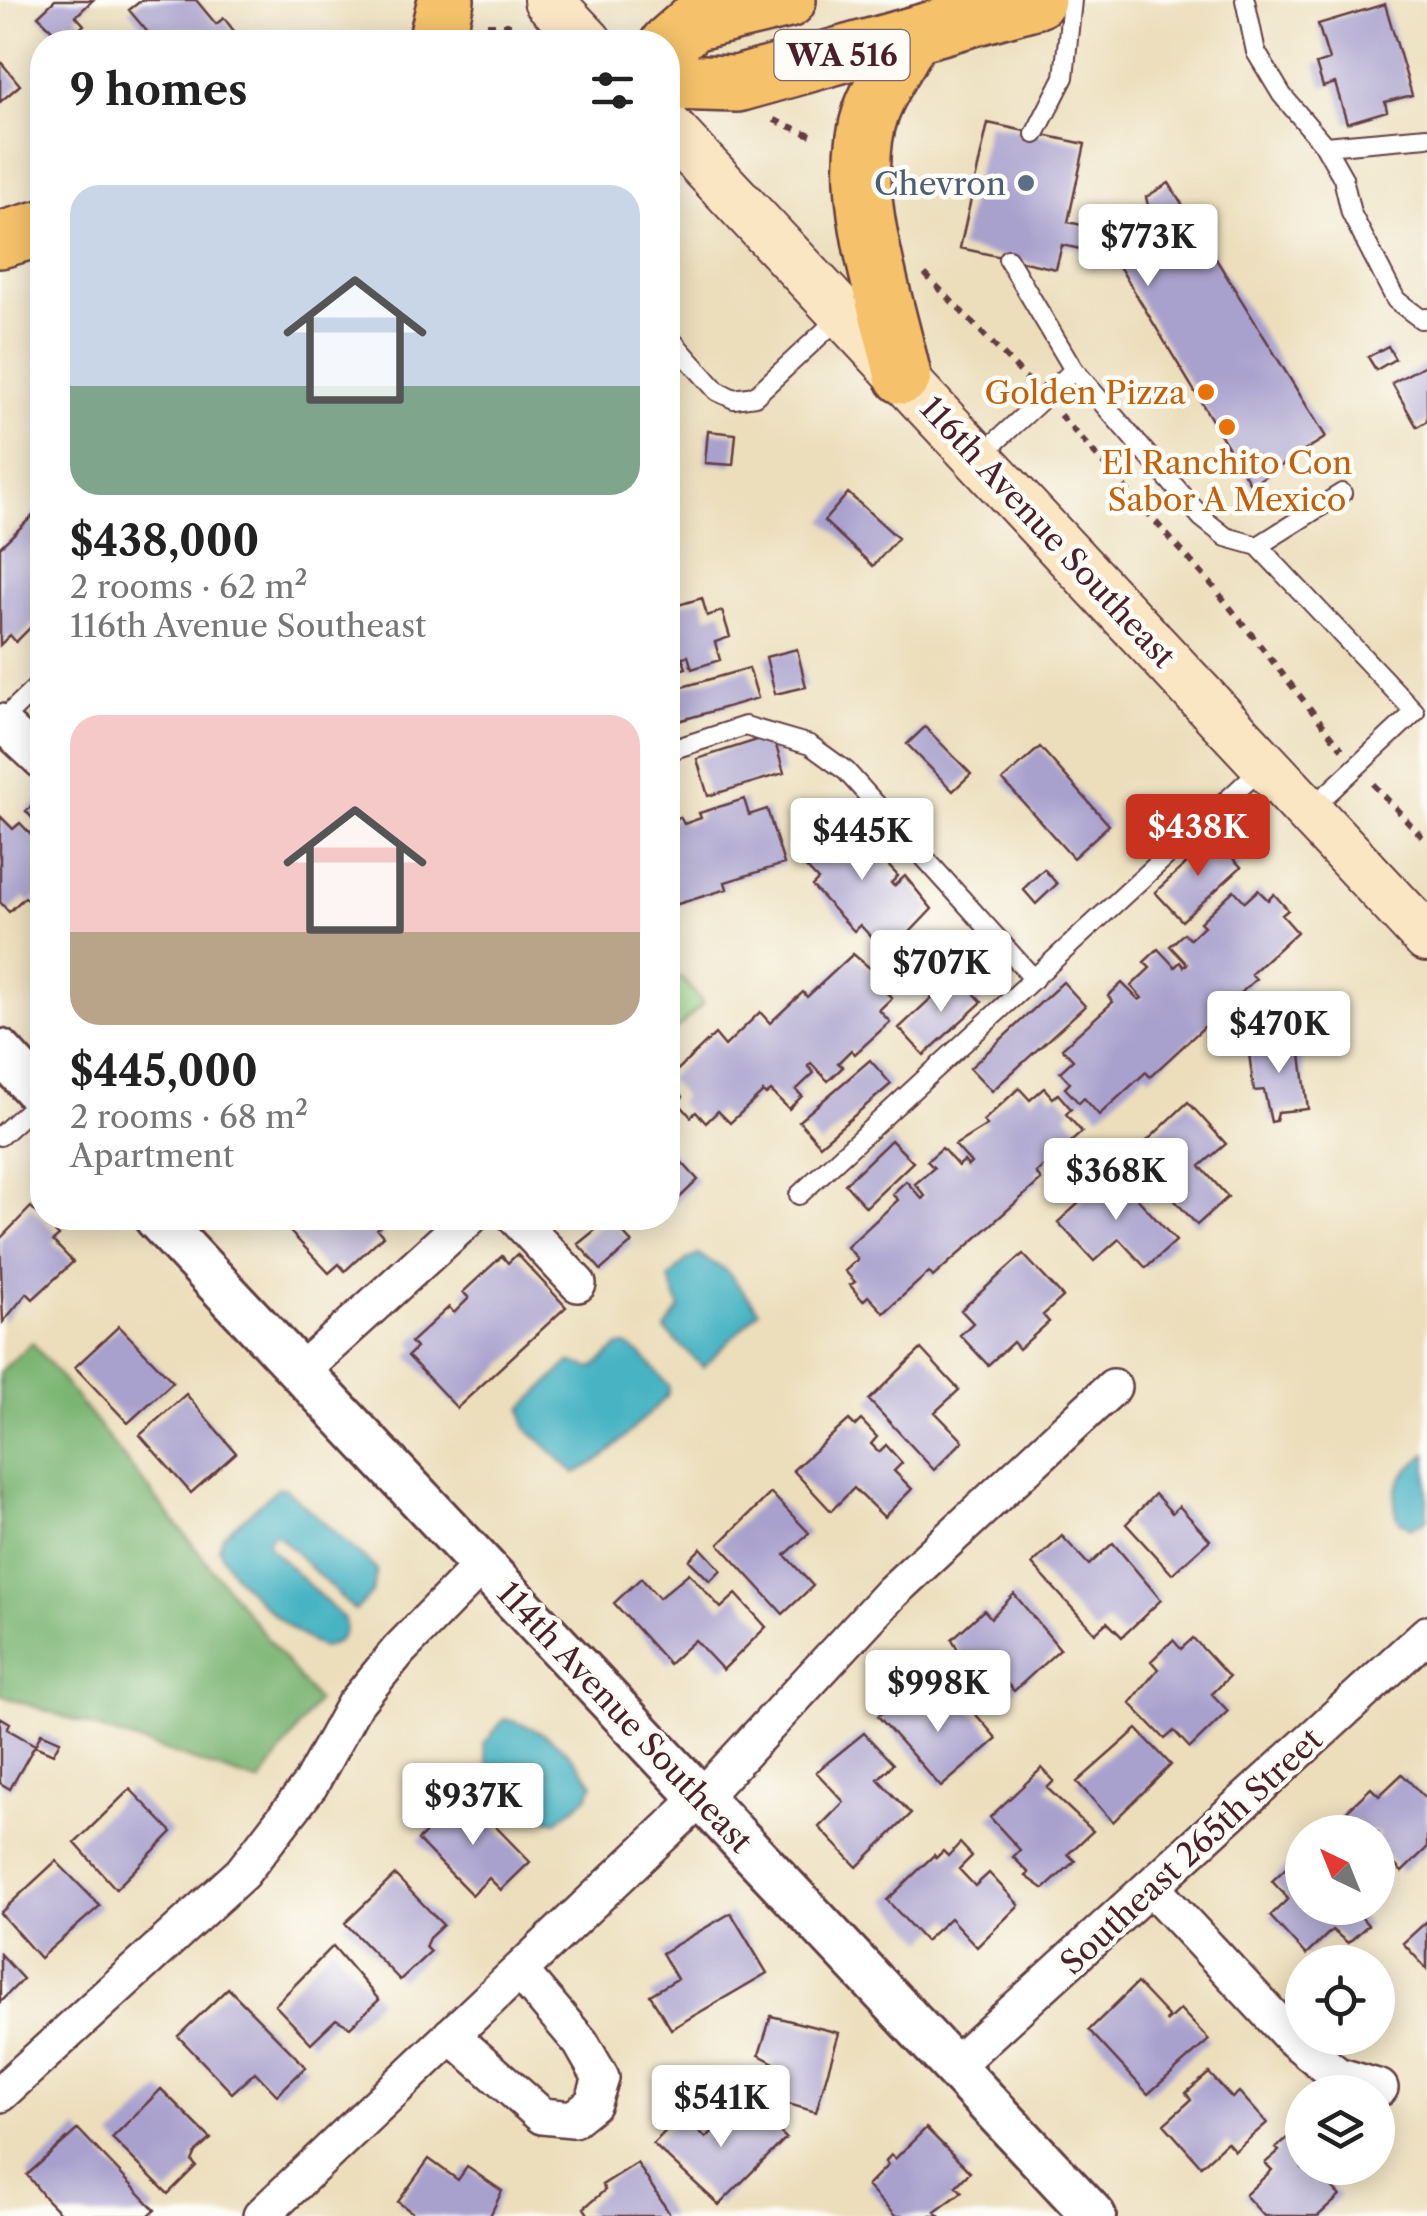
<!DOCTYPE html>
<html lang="en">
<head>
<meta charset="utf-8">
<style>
	:root { --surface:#fff; --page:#f6f6f6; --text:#222; --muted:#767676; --accent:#c8321e }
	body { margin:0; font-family:"Libre Caslon Text",serif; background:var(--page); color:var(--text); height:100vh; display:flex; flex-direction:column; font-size:38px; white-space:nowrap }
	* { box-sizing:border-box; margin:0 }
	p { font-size:32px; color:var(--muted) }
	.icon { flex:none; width:55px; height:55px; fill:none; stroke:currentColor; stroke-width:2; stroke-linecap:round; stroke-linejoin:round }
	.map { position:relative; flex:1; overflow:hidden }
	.drawer { position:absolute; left:30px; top:30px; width:650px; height:1200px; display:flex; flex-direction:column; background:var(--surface); border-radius:40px; box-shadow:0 5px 25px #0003 }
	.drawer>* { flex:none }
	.needle { width:65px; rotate:317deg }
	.fabs { position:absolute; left:1285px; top:1815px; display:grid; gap:20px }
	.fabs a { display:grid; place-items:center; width:110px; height:110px; border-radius:50%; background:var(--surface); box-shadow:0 5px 25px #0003; font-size:50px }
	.price { position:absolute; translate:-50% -85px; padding:0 22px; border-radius:10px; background:#fff; color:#222; font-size:32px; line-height:65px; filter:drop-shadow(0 2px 5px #0008) }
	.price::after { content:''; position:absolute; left:50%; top:60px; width:30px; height:22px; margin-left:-15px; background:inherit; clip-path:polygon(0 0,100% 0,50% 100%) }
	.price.selected { background:var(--accent); color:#fff }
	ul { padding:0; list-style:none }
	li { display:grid; align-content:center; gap:20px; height:530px; padding:0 40px }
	li span { display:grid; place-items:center; height:310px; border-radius:30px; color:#555 }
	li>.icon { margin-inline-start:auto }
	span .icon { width:180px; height:180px; fill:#fffc; stroke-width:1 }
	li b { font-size:42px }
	h2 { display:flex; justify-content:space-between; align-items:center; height:120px; padding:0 40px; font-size:42px }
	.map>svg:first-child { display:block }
</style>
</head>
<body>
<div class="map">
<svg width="1427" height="2216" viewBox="0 0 1427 2216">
	<rect width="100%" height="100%" fill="#fdfcf7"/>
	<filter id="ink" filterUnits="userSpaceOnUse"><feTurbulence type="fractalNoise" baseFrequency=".01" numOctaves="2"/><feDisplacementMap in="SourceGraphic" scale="20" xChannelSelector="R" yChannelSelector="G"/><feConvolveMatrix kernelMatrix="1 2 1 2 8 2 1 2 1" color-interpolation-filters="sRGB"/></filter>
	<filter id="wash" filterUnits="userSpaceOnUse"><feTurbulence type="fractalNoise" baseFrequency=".0048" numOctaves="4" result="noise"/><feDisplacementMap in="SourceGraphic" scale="40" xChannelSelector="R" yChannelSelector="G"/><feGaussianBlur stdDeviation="2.25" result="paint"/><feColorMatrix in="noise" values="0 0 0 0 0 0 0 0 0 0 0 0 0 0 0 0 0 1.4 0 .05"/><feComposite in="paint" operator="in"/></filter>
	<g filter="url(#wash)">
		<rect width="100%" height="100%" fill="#ecdebb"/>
		<path fill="#9ad386" stroke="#727958" stroke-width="2.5" d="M681,977L703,1004L668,1037V980Z"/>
		<path fill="#7bb573" stroke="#626a4f" stroke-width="2.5" d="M32,1342L317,1701L260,1783L0,1695V1372Z"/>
		<path fill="#47b3c3" stroke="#486977" stroke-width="2.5" d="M699,1255L727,1271L759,1311L703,1367L665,1330L680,1308L669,1279L686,1260Z
			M626,1345L643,1356L669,1387L667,1396L603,1458L575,1473L525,1426L522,1409L570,1362L593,1368L619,1346Z
			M1427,1454V1520L1411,1528L1399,1520C1387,1491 1403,1471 1427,1454Z
			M278,1488H285L377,1570L372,1593L355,1611L279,1536L274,1533L268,1540L269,1547L343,1618C350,1633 337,1644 323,1648C291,1633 232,1583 219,1548L223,1536Z
			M504,1719C544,1727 571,1751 593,1784L588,1796L557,1821C523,1816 485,1780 484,1744Z"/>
		<g id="blocks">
			<path fill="#a9a1cd" d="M55,0H93L76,16L84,25L65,42L38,16Z
				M142,0H196L216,24L224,18L237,35L232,42H156L129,10Z
				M1385,4L1412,95L1385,102L1387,111L1347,123L1335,83L1323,87L1316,64L1329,60L1318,24Z
				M0,61L20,85L0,102Z
				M988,123L1085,144L1068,222L1123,234L1150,214L1146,197L1169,183L1326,437L1251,485L1113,256L1062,245L1056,269L960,248Z
				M1388,346L1395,359L1376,370L1368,357Z
				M1427,364V421L1417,427L1392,383Z
				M708,431L736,434L733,465L705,463Z
				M848,493L898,538L873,566L824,521Z
				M42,507V616L16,642L10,635L0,645V547Z
				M702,598L707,616L722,611L730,637L715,642L720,660L692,669L688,656L682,657L686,668L668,674V602L673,600L675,606Z
				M797,649L806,687L775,694L766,657Z
				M749,668L758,698L668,724V691Z
				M925,727L971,774L953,791L907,744Z
				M773,735L784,773L708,796L697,759Z
				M1040,747L1109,825L1073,858L1003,780Z
				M42,797V829L26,811Z
				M744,799L749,815L767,809L784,864L725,882L727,889L668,907V821L680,817L684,824L701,818L699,813Z
				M0,816L13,829L20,823L39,843L42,840V892L31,903L25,897L9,912L0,902Z
				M846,816L869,837L857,848L860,851L868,844L898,876L891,883L894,886L905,876L932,909L894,949L883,937L877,943L860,925L854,931L812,886L818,880L799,860L812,848L802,837L822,818L833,830Z
				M1214,838L1241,867L1182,921L1155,892Z
				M1044,869L1057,884L1036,904L1023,889Z
				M1234,890L1245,902L1258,890L1268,900L1274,894L1288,910L1282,915L1297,932L1251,974L1256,979L1150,1077L1146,1072L1099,1115L1084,1098L1079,1103L1065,1088L1070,1083L1060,1072L1073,1060L1062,1048L1113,1002L1108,996L1122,983L1139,1000L1142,998L1131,986L1150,968L1144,962L1158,949L1175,967L1180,962L1184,967L1187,964L1170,946L1184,933L1190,939L1204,926L1200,922Z
				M853,954L888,983L882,988L892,998L879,1010L890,1022L855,1054L851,1050L838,1063L843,1067L828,1081L811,1063L808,1066L814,1073L796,1090L802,1096L789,1109L771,1091L766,1095L763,1092L730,1123L718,1111L706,1123L696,1112L691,1117L678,1102L683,1097L668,1079L715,1034L725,1046L760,1012L770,1023L803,992L807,997Z
				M957,974L982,1002L924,1055L899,1028Z
				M1063,982L1085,1006L992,1091L970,1068Z
				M1299,1039L1308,1109L1278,1112L1276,1121L1271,1122L1264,1090L1254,1091L1248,1046Z
				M870,1060L891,1084L820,1145L799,1121Z
				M1019,1088L1030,1100L1044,1088L1053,1098L1058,1094L1071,1109L1066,1114L1082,1132L1036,1173L1041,1180L933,1277L929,1272L884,1313L868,1296L863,1301L850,1285L855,1282L845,1271L858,1259L847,1247L898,1200L892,1194L906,1181L922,1199L925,1196L915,1184L934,1168L927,1161L942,1148L958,1166L964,1161L968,1166L971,1163L955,1145L987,1125L983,1121Z
				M1188,1102L1226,1144L1200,1166L1228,1197L1197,1225L1133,1154Z
				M891,1140L913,1162L866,1207L845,1184Z
				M668,1147L698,1180L668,1209Z
				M1113,1172L1176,1241L1146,1268L1119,1239L1094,1261L1058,1222Z
				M31,1207L59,1236L53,1241L73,1262L33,1299L27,1293L3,1322L0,1239Z
				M284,1218H389L377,1229L383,1236L345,1271L339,1264L329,1273L280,1221Z
				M610,1218L632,1243L601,1270L578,1244Z
				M517,1254L566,1307L457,1408L408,1356L416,1348L411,1342L449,1307L454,1313L469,1298L463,1292L502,1256L508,1263Z
				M1023,1254L1063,1297L1043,1315L1049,1322L1019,1349L1013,1342L988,1365L960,1335L973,1323L961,1310Z
				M119,1326L173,1382L128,1423L75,1367Z
				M921,1349L959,1390L935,1412L963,1441L934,1470L869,1400Z
				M186,1394L236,1453L191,1493L140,1435Z
				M849,1420L855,1426L861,1420L877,1437L871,1444L879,1452L886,1445L902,1463L894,1471L912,1489L884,1517L854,1488L831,1511L793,1470Z
				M771,1493L809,1533L785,1555L813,1586L783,1614L719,1544Z
				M1155,1494L1172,1513L1179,1506L1210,1540L1172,1574L1126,1524Z
				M1062,1536L1089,1565L1113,1543L1161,1600L1122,1637L1107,1622L1095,1633L1032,1564Z
				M701,1548L721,1570L710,1581L689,1560Z
				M689,1573L721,1608L736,1594L766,1627L723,1670L695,1640L669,1664L614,1603L641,1578L659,1598Z
				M1014,1594L1060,1649L1014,1691L988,1663L980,1670L968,1657L964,1660L952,1639L984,1610L991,1618Z
				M1193,1638L1229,1677L1212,1694L1228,1711L1190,1748L1174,1731L1165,1739L1130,1703L1158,1669L1151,1661L1173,1640L1181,1649Z
				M909,1689L934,1718L960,1696L997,1739L941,1787L878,1716Z
				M0,1717L10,1723L7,1729L35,1745L10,1789L0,1783Z
				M1137,1729L1171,1765L1113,1822L1077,1782Z
				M41,1733L60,1741L53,1754L35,1746Z
				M864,1733L893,1764L878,1779L911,1814L857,1867L819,1827L844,1802L816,1772Z
				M1042,1768L1054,1781L1047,1788L1093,1831L1068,1854L1075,1861L1044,1889L1026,1876L1029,1873L1013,1857L1020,1850L990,1817Z
				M1402,1774L1427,1800V1848L1402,1872L1378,1847V1832H1349L1340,1817L1371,1788L1379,1796Z
				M130,1789L172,1832L116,1889L75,1843Z
				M465,1795L530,1862L501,1890L489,1878L472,1895L418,1840Z
				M960,1843L972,1856L959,1869L975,1886L989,1873L1019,1905L977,1947L950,1918L925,1941L887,1900L934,1855L936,1858L943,1851L948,1856Z
				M1302,1853V1908H1360L1356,1911L1368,1925L1348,1943L1332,1930L1306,1955L1270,1916L1288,1899L1272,1881Z
				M56,1861L100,1906L40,1958L0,1913Z
				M395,1875L443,1925L429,1938L425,1947L430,1952L400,1980L345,1923Z
				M731,1913L767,1973L671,2029L650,1995L677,1979L662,1953Z
				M1427,1921V1969L1403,1943Z
				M333,1946L379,2000L350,2027L336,2019L311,2043L275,2005Z
				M0,1954L23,1979L0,2002Z
				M1137,1983L1168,2016L1166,2022L1180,2009L1209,2040L1148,2094L1089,2030Z
				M228,1988L306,2067L277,2095L255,2072L232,2093L178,2036Z
				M771,2016L839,2033L816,2112L764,2097L774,2063L759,2055Z
				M1209,2073L1232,2098L1239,2092L1267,2123L1235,2151L1227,2142L1201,2166L1164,2124L1191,2100L1186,2093Z
				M161,2089L211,2139L196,2152L192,2161L196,2166L168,2194L112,2138Z
				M745,2099L786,2138L719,2205L653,2144L682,2114L706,2138Z
				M926,2128L970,2172L956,2186L962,2192L935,2212L939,2216H895L867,2186L888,2165L885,2162L891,2155L895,2159Z
				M78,2129L155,2210L148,2216H63L46,2199L27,2175Z
				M1297,2136L1302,2142V2168H1324L1318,2173L1340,2196L1318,2216H1264L1245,2195L1272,2170L1265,2163L1279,2151L1276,2148L1288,2137L1292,2141Z
				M429,2159L458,2180L467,2167L502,2191L490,2216H417L398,2202Z
				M637,2163L671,2216H589L584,2208L605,2190L602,2185Z"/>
		</g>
	</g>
	<g filter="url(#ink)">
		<use href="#blocks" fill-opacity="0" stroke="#623c41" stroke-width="2.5"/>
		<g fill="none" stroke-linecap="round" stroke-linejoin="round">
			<defs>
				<path id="service" d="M1245,0L1256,52L1282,95L1325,146L1343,178L1351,213L1396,300L1421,319L1427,318
					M1035,134L1064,77L1072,0
					M1325,146L1427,137
					M1008,259L1074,370L1202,518L1226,537L1258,546L1415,712L1309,811
					M668,336L717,391L734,399L755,396L843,314
					M979,457L1074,370
					M1258,546L1342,493
					M0,722L42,682
					M668,751L745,726L810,745L846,771L1034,979
					M0,1136L42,1098
					M799,1195L1265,765"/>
				<path id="minor" d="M0,722L42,761
					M516,1218L578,1284
					M301,1371L469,1218
					M1152,1888L1292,2038L1337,2075L1380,2088
					M451,2035L542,2116L573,2119L593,2103L601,2078L581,2043L520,1971
					M953,2067L1427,1634
					M0,2094L242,1873L310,1785L354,1705L399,1650L482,1565
					M261,2216L701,1798L892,1592L1113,1387"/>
				<path id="tertiary" d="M0,1051L42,1097
					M156,1218L1094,2216"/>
				<path id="secondary" d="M548,0L588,42
					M668,127L1427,938"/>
				<path id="primary" d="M436,42L446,0
					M668,44L692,23L788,0
					M668,82L737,84L1037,0
					M0,240L42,228
					M903,376C886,299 845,186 871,112C880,86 899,61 911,37"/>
			</defs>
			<use href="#service" stroke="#623c41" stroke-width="22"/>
			<use href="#minor" stroke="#623c41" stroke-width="40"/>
			<use href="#tertiary" stroke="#623c41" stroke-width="48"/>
			<use href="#secondary" stroke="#623c41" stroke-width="52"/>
			<use href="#primary" stroke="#623c41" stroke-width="60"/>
			<path stroke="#623c41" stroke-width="6" stroke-dasharray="8 8" stroke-linecap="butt" d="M487,25H519
				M774,120L818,138
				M925,274L1028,380
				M1060,415L1213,586L1342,749
				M1373,784L1427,842"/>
			<use href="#service" stroke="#fff" stroke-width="18"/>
			<use href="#minor" stroke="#fff" stroke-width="35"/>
			<use href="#tertiary" stroke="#fff" stroke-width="42"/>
			<use href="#secondary" stroke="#fbe6c4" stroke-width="48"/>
			<use href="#primary" stroke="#f5c16b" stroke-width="55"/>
		</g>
	</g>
	<circle fill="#5c6f8a" stroke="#fdfcf7" stroke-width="4" cx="1026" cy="183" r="10"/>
	<g fill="#e8710a" stroke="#fdfcf7" stroke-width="4">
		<circle cx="1206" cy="392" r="10"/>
		<circle cx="1227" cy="427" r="10"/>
	</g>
	<g text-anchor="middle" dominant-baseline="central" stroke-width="9" stroke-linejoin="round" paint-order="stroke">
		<rect fill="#fdfcf7" stroke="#806168" stroke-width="2.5" x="774.5" y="30" width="135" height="50" rx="8"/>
		<g font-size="30" font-weight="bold" fill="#4a1f2b">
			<text x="842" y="55">WA 516</text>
		</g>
		<g font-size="32" fill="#4e5e75" stroke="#fdfcf7" text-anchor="end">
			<text x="1006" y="183">Chevron</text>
		</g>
		<g font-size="32" fill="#c56008" stroke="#fdfcf7" text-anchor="end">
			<text x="1186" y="392">Golden Pizza</text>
			<text x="1227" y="462" text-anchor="middle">El Ranchito Con<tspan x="1227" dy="37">Sabor A Mexico</tspan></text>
		</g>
		<g font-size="32" fill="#4a1f2b" stroke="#fdfcf7">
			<text transform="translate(1048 532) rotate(47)">116th Avenue Southeast</text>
			<text transform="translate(625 1717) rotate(47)">114th Avenue Southeast</text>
			<text transform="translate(1191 1851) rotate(-43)">Southeast 265th Street</text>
		</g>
	</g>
</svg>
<div class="fabs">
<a><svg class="needle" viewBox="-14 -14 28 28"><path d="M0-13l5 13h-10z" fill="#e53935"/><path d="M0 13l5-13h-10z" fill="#767676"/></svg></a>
<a><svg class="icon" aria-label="locate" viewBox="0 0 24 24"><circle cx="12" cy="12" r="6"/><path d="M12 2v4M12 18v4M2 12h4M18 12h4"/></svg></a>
<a><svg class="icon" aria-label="layers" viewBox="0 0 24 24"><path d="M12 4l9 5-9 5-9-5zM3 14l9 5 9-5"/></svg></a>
</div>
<b class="price" style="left:1148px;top:289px">$773K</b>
<b class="price selected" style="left:1198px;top:879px">$438K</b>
<b class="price" style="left:862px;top:883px">$445K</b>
<b class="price" style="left:941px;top:1015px">$707K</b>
<b class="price" style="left:1279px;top:1076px">$470K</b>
<b class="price" style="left:1116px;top:1223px">$368K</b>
<b class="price" style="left:938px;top:1735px">$998K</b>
<b class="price" style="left:473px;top:1848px">$937K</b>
<b class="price" style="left:721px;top:2150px">$541K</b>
<section class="drawer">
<h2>9 homes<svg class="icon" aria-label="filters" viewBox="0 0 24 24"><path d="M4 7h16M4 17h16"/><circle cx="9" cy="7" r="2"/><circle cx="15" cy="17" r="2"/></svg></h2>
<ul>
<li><span style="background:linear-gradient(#c9d6e8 65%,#7fa58c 0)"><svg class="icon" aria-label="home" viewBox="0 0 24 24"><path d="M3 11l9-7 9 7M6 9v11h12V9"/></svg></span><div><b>$438,000</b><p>2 rooms · 62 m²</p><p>116th Avenue Southeast</p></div></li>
<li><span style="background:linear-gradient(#f6c9c9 70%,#b9a48a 0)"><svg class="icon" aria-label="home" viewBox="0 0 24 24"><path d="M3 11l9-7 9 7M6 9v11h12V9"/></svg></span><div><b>$445,000</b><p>2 rooms · 68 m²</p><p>Apartment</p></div></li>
</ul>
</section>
</div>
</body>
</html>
